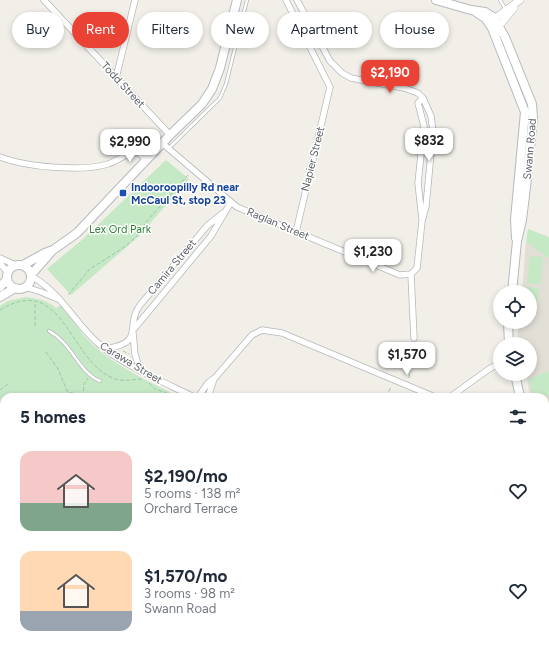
<!DOCTYPE html>
<html lang="en">
<head>
<meta charset="utf-8">
<style>
	:root { --surface:#fff; --page:#f6f6f7; --text:#1f2937; --muted:#747a83; --accent:#ea4335 }
	body { margin:0; font-family:Figtree,sans-serif; background:var(--page); color:var(--text); height:100vh; display:flex; flex-direction:column; font-size:15px; white-space:nowrap }
	* { box-sizing:border-box; margin:0 }
	p { font-size:13px; color:var(--muted) }
	.icon { flex:none; width:22px; height:22px; fill:none; stroke:currentColor; stroke-width:2; stroke-linecap:round; stroke-linejoin:round }
	.map { position:relative; flex:1; overflow:hidden }
	.sheet { position:absolute; left:0px; top:393px; width:549px; height:256px; display:flex; flex-direction:column; background:var(--surface); border-radius:12px 12px 0 0; box-shadow:0 2px 6px #0003 }
	.sheet>* { flex:none }
	.banner { position:absolute; left:12px; top:12px; width:525px; height:36px; display:flex; gap:8px }
	.fabs { position:absolute; left:493px; top:285px; display:grid; gap:8px }
	.fabs a { display:grid; place-items:center; width:44px; height:44px; border-radius:50%; background:var(--surface); box-shadow:0 2px 6px #0003; font-size:20px }
	.price { position:absolute; translate:-50% -34px; padding:0 9px; border-radius:8px; background:#fff; color:#222; font-size:13px; line-height:26px; filter:drop-shadow(0 1px 2px #0008) }
	.price::after { content:''; position:absolute; left:50%; top:24px; width:12px; height:9px; margin-left:-6px; background:inherit; clip-path:polygon(0 0,100% 0,50% 100%) }
	.price.on { background:var(--accent); color:#fff }
	ul { padding:0; list-style:none }
	li { display:flex; align-items:center; gap:12px; height:100px; padding:0 20px }
	li span { display:grid; place-items:center; flex:none; width:112px; height:80px; border-radius:12px; color:#555 }
	li>.icon { margin-inline-start:auto }
	span .icon { width:48px; height:48px; fill:#fffc; stroke-width:1 }
	li b { font-size:17px }
	h2 { display:flex; justify-content:space-between; align-items:center; height:48px; padding:0 20px; font-size:17px }
	.chip { padding:0 14px; border-radius:18px; background:var(--surface); box-shadow:0 2px 6px #0003; font-size:14px; line-height:36px }
	.chip.on { background:var(--accent); color:#fff }
	.map>svg:first-child { display:block }
</style>
</head>
<body>
<div class="map">
<svg width="549" height="649" viewBox="0 0 549 649">
	<rect width="100%" height="100%" fill="#f1efe8"/>
	<path fill="#fef7e0" d="M549,448V507L545,487V455Z"/>
	<path fill="#e1ded6" d="M526,242L549,258V423L545,422V397H530L526,374H530V344H518L517,340L519,322H530V292H522Z"/>
	<path fill="#c5e8c5" d="M166,160L189,179L138,237L71,295L47,269L83,239Z
		M528,229L549,237V258L526,242Z
		M530,256L543,257L540,284L527,283Z
		M526,287L539,288L536,315L530,314V292H526Z
		M26,297C38,299 47,300 56,308L61,305C71,318 81,334 93,345C117,367 151,383 180,397H4V645H489L493,649H0V306L8,301Z
		M549,371V395L533,397L529,379Z"/>
	<g fill="none" stroke-linecap="round" stroke-linejoin="round">
		<defs>
			<path id="service" d="M500,0L506,10
				M169,148L220,98L226,84L247,0
				M49,331C73,344 77,371 100,381
				M0,583L4,578
				M113,645V649
				M223,645L226,649
				M174,649L175,645"/>
			<path id="minor" d="M44,0L170,135
				M286,0L330,87L296,232
				M297,0L330,61L342,73L351,78L404,88L418,93L423,98L431,116L433,132L426,206L422,221L417,268L411,274L414,338
				M116,78L135,0
				M162,143L237,207L400,275L411,274
				M0,157C26,167 82,172 108,164C117,161 125,155 134,151L139,153L146,160
				M422,219L418,183L424,126L418,103L423,98
				M0,258L15,265
				M0,263L8,273
				M31,276C61,292 75,324 100,345C123,365 166,383 194,397
				M25,287L41,292L58,299
				M134,329L211,236L231,202
				M133,333L135,355L140,369
				M105,349C147,342 124,327 140,305L207,226L223,213
				M198,397L208,383L213,379
				M208,397L214,379L252,335L262,330L282,333L435,397
				M450,397L489,369L500,363
				M545,439L549,438
				M496,645L501,649"/>
			<path id="tertiary" d="M494,19L520,0
				M499,26L514,8"/>
			<path id="secondary" d="M436,0L471,10L485,12L493,17L505,37L532,104L533,118L526,187L522,220L517,241L512,292
				M476,12L486,19L492,28L525,112L515,219L516,238
				M23,265L45,253L53,250L77,233L170,135L202,104L212,89L220,68L237,0
				M7 277a12 12 0 1 1 24 0a12 12 0 1 1-24 0Z
				M31,275L51,252
				M0,287L7,279
				M0,297L15,288
				M508,322L509,344
				M515,374L520,397
				M545,512L547,517
				M545,540L549,546"/>
		</defs>
		<use href="#service" stroke="#b5b8bc" stroke-width="4"/>
		<use href="#minor" stroke="#b5b8bc" stroke-width="7"/>
		<use href="#tertiary" stroke="#b5b8bc" stroke-width="8"/>
		<use href="#secondary" stroke="#b6babf" stroke-width="10"/>
		<path stroke="#9cc7a9" stroke-width="1" stroke-dasharray="4 2" stroke-linecap="butt" d="M68,295L90,269L126,246L139,234L146,222L188,175
			M0,310C64,271 69,363 115,379C124,382 134,379 143,379
			M35,326V302
			M123,351L129,354
			M46,352L58,369L68,393
			M409,378L413,345
			M149,383L155,389L178,397
			M0,390L8,384
			M58,397L73,392
			M83,397L84,384L88,378
			M386,397L391,387
			M436,645L445,649"/>
		<use href="#service" stroke="#fff" stroke-width="2.5"/>
		<use href="#minor" stroke="#fff" stroke-width="5.5"/>
		<use href="#tertiary" stroke="#fff" stroke-width="7"/>
		<use href="#secondary" stroke="#fff" stroke-width="8"/>
	</g>
	<rect fill="#1a4fb4" stroke="#fff" stroke-width="1.5" x="119" y="189" width="8" height="8" rx="2"/>
	<g text-anchor="middle" dominant-baseline="central" stroke-width="3" stroke-linejoin="round" paint-order="stroke">
		<g font-size="11" fill="#5f6368" stroke="#fff">
			<text transform="translate(123 85) rotate(47)">Todd Street</text>
			<text transform="translate(530 149) rotate(-85)">Swann Road</text>
			<text transform="translate(313 159) rotate(-76)">Napier Street</text>
			<text transform="translate(278 224) rotate(23)">Raglan Street</text>
			<text transform="translate(172 267) rotate(-50)">Camira Street</text>
			<text transform="translate(131 363) rotate(31)">Carawa Street</text>
		</g>
		<g font-size="11" font-weight="bold" fill="#164399" stroke="#fff" text-anchor="start">
			<text x="131" y="187">Indooroopilly Rd near<tspan x="131" dy="13">McCaul St, stop 23</tspan></text>
		</g>
		<g font-size="11" fill="#348238" stroke="#fff">
			<text x="120" y="229">Lex Ord Park</text>
		</g>
	</g>
</svg>
<div class="fabs">
<a><svg class="icon" aria-label="locate" viewBox="0 0 24 24"><circle cx="12" cy="12" r="6"/><path d="M12 2v4M12 18v4M2 12h4M18 12h4"/></svg></a>
<a><svg class="icon" aria-label="layers" viewBox="0 0 24 24"><path d="M12 4l9 5-9 5-9-5zM3 14l9 5 9-5"/></svg></a>
</div>
<b class="price on" style="left:390px;top:94px">$2,190</b>
<b class="price" style="left:429px;top:162px">$832</b>
<b class="price" style="left:130px;top:163px">$2,990</b>
<b class="price" style="left:373px;top:273px">$1,230</b>
<b class="price" style="left:407px;top:376px">$1,570</b>
<div class="banner">
<a class="chip">Buy</a>
<a class="chip on">Rent</a>
<a class="chip">Filters</a>
<a class="chip">New</a>
<a class="chip">Apartment</a>
<a class="chip">House</a>
</div>
<section class="sheet">
<h2>5 homes<svg class="icon" aria-label="filters" viewBox="0 0 24 24"><path d="M4 7h16M4 17h16"/><circle cx="9" cy="7" r="2"/><circle cx="15" cy="17" r="2"/></svg></h2>
<ul>
<li><span style="background:linear-gradient(#f6c9c9 65%,#7fa58c 0)"><svg class="icon" aria-label="home" viewBox="0 0 24 24"><path d="M3 11l9-7 9 7M6 9v11h12V9"/></svg></span><div><b>$2,190/mo</b><p>5 rooms · 138 m²</p><p>Orchard Terrace</p></div><svg class="icon" aria-label="heart" viewBox="0 0 24 24"><path d="M12 20l-8-8c-3-5 5-10 8-4 3-6 11-1 8 4z"/></svg></li>
<li><span style="background:linear-gradient(#ffd9b3 75%,#9aa5b1 0)"><svg class="icon" aria-label="home" viewBox="0 0 24 24"><path d="M3 11l9-7 9 7M6 9v11h12V9"/></svg></span><div><b>$1,570/mo</b><p>3 rooms · 98 m²</p><p>Swann Road</p></div><svg class="icon" aria-label="heart" viewBox="0 0 24 24"><path d="M12 20l-8-8c-3-5 5-10 8-4 3-6 11-1 8 4z"/></svg></li>
</ul>
</section>
</div>
</body>
</html>
